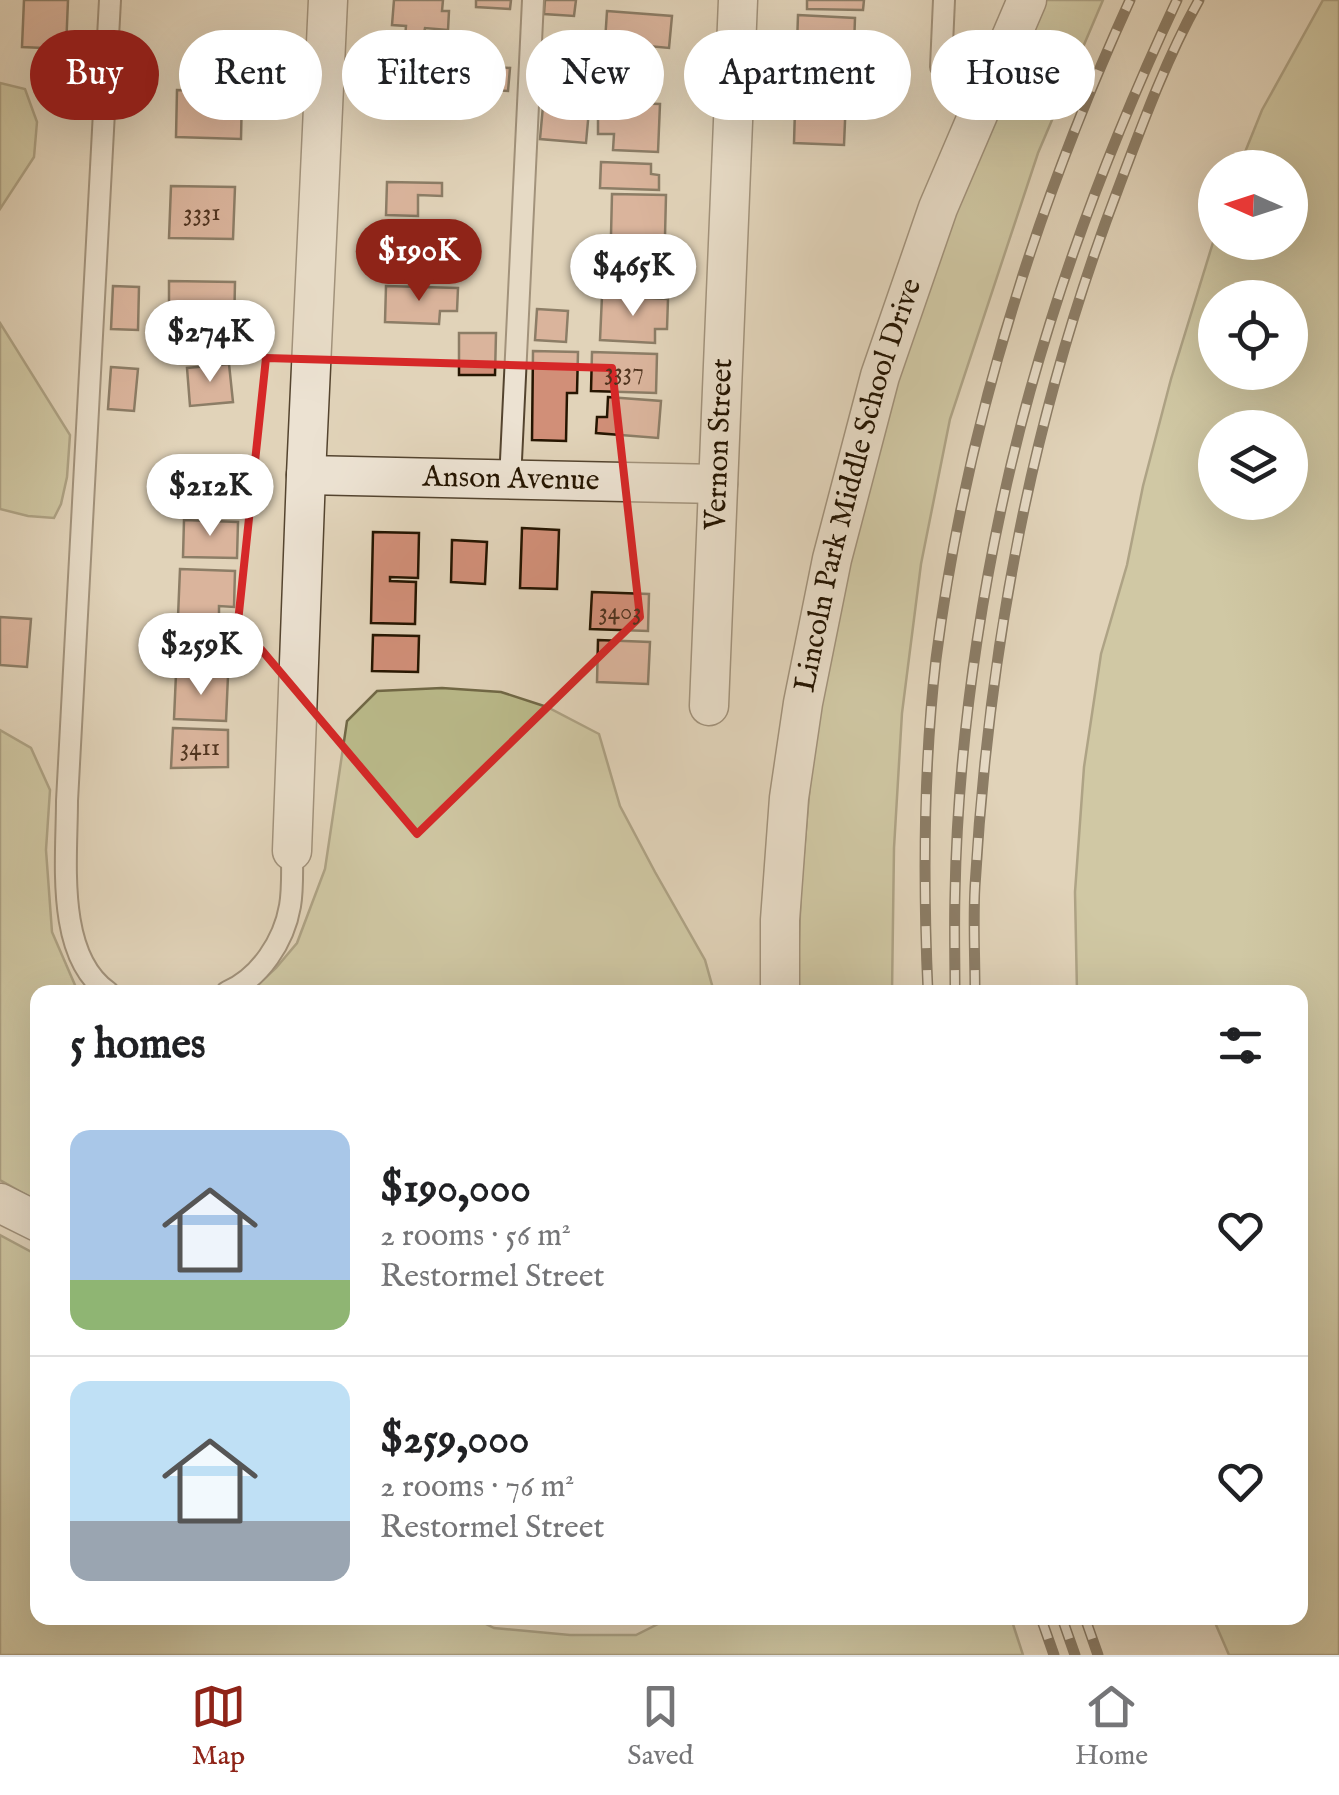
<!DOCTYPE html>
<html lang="en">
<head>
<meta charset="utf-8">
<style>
	:root { --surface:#fff; --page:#f6f6f6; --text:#202124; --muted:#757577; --line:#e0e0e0; --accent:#8f2418 }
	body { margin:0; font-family:"IM FELL English",serif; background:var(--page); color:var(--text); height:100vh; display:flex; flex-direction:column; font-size:38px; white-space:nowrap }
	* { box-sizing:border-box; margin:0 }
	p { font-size:32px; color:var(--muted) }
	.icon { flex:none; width:55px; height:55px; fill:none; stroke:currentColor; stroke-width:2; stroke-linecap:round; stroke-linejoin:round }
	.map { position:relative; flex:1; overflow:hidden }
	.panel { position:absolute; left:30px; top:985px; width:1278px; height:640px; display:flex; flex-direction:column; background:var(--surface); border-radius:20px; box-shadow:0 10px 40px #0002 }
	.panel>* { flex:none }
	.top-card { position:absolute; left:30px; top:30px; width:1280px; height:90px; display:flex; gap:20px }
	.needle { width:65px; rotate:273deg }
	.buttons { position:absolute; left:1198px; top:150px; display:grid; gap:20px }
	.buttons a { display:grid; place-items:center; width:110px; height:110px; border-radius:50%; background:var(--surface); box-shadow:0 10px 40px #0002; font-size:50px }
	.price { position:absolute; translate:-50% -85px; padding:0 22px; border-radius:35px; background:#fff; color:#222; font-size:32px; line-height:65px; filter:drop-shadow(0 2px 5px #0008) }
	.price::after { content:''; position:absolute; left:50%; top:60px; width:30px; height:22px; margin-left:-15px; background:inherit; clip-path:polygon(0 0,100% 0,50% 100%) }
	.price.selected { background:var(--accent); color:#fff }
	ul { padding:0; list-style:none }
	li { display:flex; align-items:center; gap:30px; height:250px; padding:0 40px }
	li+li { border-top:2px solid var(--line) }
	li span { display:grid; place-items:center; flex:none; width:280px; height:200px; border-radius:20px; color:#555 }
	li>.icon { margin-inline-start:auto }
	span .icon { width:120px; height:120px; fill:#fffc; stroke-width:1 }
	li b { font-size:42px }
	h2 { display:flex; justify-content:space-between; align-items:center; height:120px; padding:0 40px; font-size:42px }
	.chip { padding:0 35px; border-radius:45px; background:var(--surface); box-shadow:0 10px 40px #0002; font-size:35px; line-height:90px }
	.chip.selected { background:var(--accent); color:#fff }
	.dock { display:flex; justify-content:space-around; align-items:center; height:140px; border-top:2px solid var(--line); background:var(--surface); font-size:28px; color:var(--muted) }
	.dock a { display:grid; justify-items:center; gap:5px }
	.dock .selected { color:var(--accent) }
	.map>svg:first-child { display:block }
</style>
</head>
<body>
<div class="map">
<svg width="1339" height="1655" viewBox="0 0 1339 1655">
	<rect width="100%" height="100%" fill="#e1d3b9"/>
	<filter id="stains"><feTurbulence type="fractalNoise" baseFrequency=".002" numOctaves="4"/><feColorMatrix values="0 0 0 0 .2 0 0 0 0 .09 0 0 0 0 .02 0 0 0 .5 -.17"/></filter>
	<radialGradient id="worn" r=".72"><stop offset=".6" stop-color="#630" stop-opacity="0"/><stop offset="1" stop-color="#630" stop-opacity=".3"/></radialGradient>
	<path fill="#baba8a" stroke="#706846" stroke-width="2.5" fill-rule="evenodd" d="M1046,0H1103L1038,153L950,419L921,564L902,713L894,848L892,992H797L801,886L815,726L837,603L913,323L993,117Z
		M1323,0H1339V1655H1229L1213,1618H1300V992H1077L1075,892L1084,767L1101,654L1127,565L1143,486L1171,379L1215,236V242H1290V168L1239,167L1262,110ZM1215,298H1290V372H1215ZM1215,428H1290V502H1215Z
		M0,83L25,89L37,122L34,157L0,209Z
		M0,323L70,435L67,477L61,504L54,518L28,516L0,509Z
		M442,688L501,692L547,707L599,734L620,806L655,872L705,960L714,992H250L276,968L297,943L325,869L347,721L377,691Z
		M0,730L31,748L50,790L46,850L52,932L78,992H38L37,1201L0,1180Z
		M0,1235L37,1255L38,1618H474L494,1628L570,1635H636L670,1618H1011L1023,1655H0Z"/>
	<path fill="#d18f78" stroke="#251501" stroke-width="2.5" d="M24,0H68L66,49L22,47Z
		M394,0H443L442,11H449L448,30L425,28L423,39L405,38L406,26L392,25Z
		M476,0H511L510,9L476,7Z
		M545,0H576L574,16L544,14Z
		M807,0H864L863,10L807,9Z
		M607,11L672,16L669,48L605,42Z
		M798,15L855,18L854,46L797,45Z
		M391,44L439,48L436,80L389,76Z
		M479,66L510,68L508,91L477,89Z
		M177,90L242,92L241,139L176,137Z
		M544,95L590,99L586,143L540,139Z
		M809,97L846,98L844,145L794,143L795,109H808Z
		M598,102L660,104L658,152L613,150L614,134H598Z
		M601,162L651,164V174L659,175V190L600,188Z
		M387,182L442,183V196L418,195V216L386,215Z
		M171,186L235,187L233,239L169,238Z
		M612,194L666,195L665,236L611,235Z
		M388,239L436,240V282L387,281Z
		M605,247L661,248L660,288L605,287Z
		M169,281L235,282L234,330L169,329Z
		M113,286L139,287L138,330L111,329Z
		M386,286L458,288L457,311H440L439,324L385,322Z
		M602,296L668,299L667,329H655V343L600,340Z
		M537,309L568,311L566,342L535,340Z
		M459,333H496L495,375H459Z
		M533,351L578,352L577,393H567L566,441L532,440Z
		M592,352L657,354L656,393L591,391Z
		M229,364L233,402L190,406L187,368Z
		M111,367L138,369L134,411L108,409Z
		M608,397L661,401L658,438L596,433L597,417H607Z
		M184,520L238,522L237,558L183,557Z
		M522,528L559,530L557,589L520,588Z
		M373,532L419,533L418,578L390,577V581L416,582L415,624L371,623Z
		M452,540L487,542L485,584L451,582Z
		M180,569L235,571L234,607L219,606V619L178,617Z
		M592,592L649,594L648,631L590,629Z
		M0,617L31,619L27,667L0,665Z
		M180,619L225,620L224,662L179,661Z
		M373,635L419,636L418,672L372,671Z
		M598,640L650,642L648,684L597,682Z
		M176,674L228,676L226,721L174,719Z
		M173,728L228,730V767L171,768Z"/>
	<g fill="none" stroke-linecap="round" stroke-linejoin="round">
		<defs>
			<path id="lane" d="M941,67L944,0
				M510,481L533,0
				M108,992C55,955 67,859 67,801L110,0
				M227,992C260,978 284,941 290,906C293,889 292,869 292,851"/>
			<g id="street">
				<path id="s1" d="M306,475L718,484"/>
				<path id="s2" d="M709,706L738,0"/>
				<path d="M292,851L306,475L328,0"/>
				<path id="s3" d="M780,992V920L789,798L803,703L832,559L880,376L938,208L1027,0"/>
				<path d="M0,1203L38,1222"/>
			</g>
		</defs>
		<use href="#lane" stroke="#54442f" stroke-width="24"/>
		<use href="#street" stroke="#54442f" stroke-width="41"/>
		<use href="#lane" stroke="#ece2d2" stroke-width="20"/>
		<use href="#street" stroke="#ece2d2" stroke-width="38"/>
		<defs>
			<path id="rail" d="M928,992C923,882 923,770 936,659C965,431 1035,209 1130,0
				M955,992C955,960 954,927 955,894C958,729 986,550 1030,391C1067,257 1118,126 1177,0
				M975,992C975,957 973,921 975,886C989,645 1032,414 1118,189C1142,125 1166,59 1199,0
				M1041,1618L1054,1655
				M1062,1618L1075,1655
				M1085,1618L1098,1655"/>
		</defs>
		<use href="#rail" stroke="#251501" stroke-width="11"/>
		<use href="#rail" stroke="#ece2d2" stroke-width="8" stroke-dasharray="22" stroke-linecap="butt"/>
	</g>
	<path d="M0 0H1339V1655H0ZM266,358L612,368L640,617L417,834L238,622Z" fill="#e1d3b9" fill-opacity=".55" fill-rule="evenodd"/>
	<path fill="none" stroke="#d62828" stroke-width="8" stroke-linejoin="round" d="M266,358L612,368L640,617L417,834L238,622Z"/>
	<g text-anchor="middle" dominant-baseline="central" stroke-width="8" stroke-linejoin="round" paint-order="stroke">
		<g font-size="25" fill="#50341f">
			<text x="202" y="213">3331</text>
			<text x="624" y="372">3337</text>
			<text x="620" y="612">3403</text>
			<text x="200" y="748">3411</text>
		</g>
		<g font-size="30" fill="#251501" stroke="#ece2d2">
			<text stroke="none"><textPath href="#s2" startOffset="262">Vernon Street</textPath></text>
			<text stroke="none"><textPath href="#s1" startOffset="205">Anson Avenue</textPath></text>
			<text stroke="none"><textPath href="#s3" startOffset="515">Lincoln Park Middle School Drive</textPath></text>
		</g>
	</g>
	<rect width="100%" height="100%" filter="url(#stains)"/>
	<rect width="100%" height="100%" fill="url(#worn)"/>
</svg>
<div class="buttons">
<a><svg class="needle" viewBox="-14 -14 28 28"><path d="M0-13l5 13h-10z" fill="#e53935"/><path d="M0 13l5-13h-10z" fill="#757577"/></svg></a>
<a><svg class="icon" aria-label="locate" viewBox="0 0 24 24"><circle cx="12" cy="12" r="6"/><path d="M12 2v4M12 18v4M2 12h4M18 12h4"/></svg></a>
<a><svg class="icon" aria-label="layers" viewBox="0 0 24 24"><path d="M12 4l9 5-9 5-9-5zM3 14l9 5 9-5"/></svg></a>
</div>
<b class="price selected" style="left:419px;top:304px">$190K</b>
<b class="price" style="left:633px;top:319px">$465K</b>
<b class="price" style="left:210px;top:385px">$274K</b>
<b class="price" style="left:210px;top:539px">$212K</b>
<b class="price" style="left:201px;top:698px">$259K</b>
<div class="top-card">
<a class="chip selected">Buy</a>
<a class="chip">Rent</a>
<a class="chip">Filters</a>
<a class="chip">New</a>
<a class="chip">Apartment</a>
<a class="chip">House</a>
</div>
<section class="panel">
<h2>5 homes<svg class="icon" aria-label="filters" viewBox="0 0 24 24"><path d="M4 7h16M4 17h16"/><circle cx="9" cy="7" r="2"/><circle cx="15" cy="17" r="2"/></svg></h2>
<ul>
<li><span style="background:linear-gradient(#a9c7e8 75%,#8fb573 0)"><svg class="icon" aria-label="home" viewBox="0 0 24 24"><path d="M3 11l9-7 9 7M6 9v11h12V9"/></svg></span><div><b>$190,000</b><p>2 rooms · 56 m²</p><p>Restormel Street</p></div><svg class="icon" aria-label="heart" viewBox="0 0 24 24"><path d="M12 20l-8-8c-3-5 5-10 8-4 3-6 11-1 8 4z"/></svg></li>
<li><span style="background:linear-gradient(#bfe0f5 70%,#9aa5b1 0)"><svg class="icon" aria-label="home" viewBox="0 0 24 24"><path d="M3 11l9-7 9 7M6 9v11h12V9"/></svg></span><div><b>$259,000</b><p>2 rooms · 76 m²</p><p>Restormel Street</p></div><svg class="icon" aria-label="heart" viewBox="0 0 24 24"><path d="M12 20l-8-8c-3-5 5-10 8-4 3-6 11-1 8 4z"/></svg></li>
</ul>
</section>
</div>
<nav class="dock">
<a class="selected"><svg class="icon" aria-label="map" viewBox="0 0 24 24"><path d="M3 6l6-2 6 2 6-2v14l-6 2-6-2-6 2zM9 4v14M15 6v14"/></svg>Map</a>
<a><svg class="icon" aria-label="saved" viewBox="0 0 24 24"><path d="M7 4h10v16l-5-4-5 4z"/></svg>Saved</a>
<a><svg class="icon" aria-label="home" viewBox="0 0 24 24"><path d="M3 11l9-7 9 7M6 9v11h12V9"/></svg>Home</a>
</nav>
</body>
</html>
